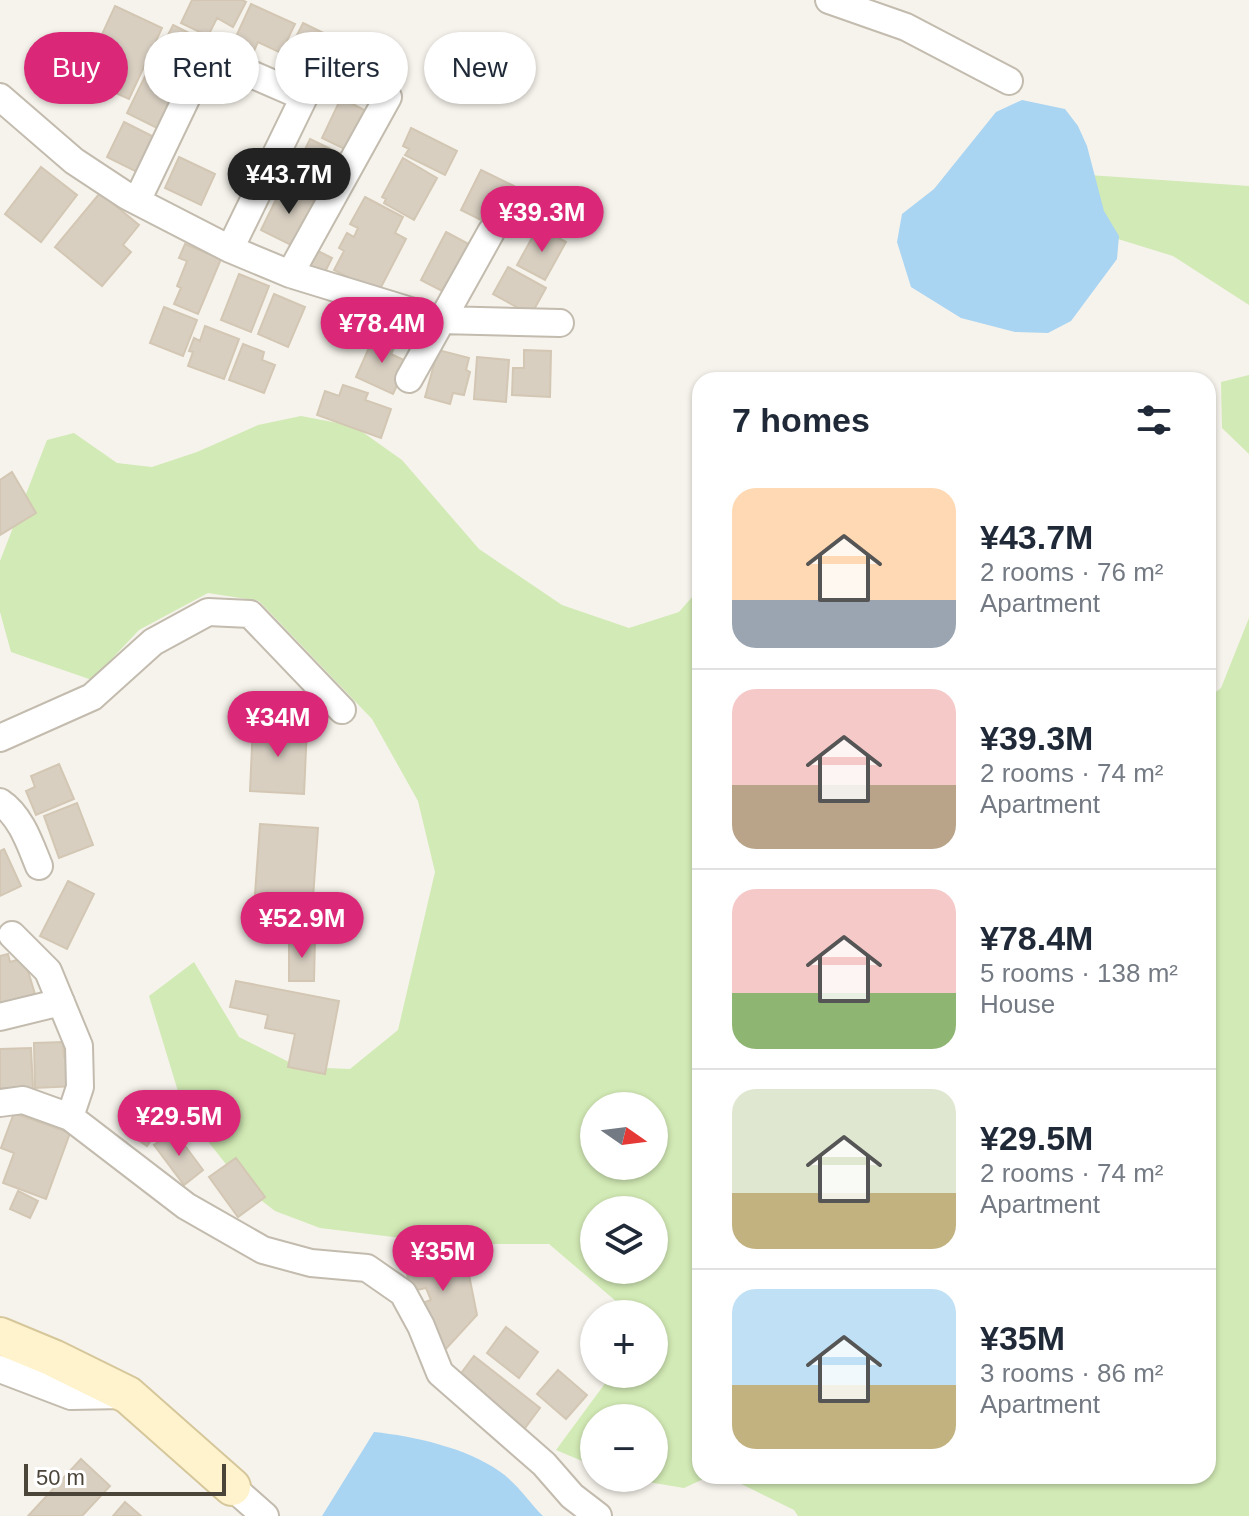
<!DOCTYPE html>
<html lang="en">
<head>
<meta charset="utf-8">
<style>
	:root { --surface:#fff; --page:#f6f6f7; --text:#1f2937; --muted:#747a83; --line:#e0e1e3; --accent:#db2777 }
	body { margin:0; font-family:Helvetica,sans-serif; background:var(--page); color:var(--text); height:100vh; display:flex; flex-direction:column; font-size:30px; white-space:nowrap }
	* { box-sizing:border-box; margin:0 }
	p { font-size:26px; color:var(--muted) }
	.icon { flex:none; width:44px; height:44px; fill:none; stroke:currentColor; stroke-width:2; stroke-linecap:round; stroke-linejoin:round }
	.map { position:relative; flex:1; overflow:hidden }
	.side { position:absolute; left:692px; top:372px; width:524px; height:1112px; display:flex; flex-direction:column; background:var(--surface); border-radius:24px; box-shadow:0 2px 6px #0004 }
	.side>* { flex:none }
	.top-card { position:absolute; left:24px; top:32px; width:548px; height:72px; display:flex; gap:16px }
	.needle { width:52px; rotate:104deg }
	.buttons { position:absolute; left:580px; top:1092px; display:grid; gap:16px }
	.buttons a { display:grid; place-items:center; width:88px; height:88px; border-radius:50%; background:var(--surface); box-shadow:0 2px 6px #0004; font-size:40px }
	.scale { position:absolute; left:24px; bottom:20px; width:202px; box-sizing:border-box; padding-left:8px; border:4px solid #4b4439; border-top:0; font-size:22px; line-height:28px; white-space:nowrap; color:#4b4439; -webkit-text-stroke:6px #fff; paint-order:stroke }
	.price { position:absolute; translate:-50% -68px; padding:0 18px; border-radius:28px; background:var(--accent); color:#fff; font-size:26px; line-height:52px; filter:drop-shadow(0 2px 4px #0008) }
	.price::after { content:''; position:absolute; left:50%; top:48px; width:24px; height:18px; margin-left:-12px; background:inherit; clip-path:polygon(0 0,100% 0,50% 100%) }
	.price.selected { background:#222; color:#fff }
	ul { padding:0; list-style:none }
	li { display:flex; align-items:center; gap:24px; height:200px; padding:0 40px }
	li+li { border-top:2px solid var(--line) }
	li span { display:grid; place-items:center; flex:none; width:224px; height:160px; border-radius:24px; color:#555 }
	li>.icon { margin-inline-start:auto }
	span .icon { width:96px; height:96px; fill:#fffc; stroke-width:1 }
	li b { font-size:34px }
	h2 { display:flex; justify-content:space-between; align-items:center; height:96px; padding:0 40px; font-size:34px }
	.pill { padding:0 28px; border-radius:36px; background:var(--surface); box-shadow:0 2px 6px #0004; font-size:28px; line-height:72px }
	.pill.selected { background:var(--accent); color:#fff }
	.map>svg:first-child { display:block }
</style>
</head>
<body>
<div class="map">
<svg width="1249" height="1516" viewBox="0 0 1249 1516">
	<rect width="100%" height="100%" fill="#f6f3ec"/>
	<path fill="#d2eab5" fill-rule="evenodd" d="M1045,172L1249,186V305L1173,256L1092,231Z
		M1249,375V454L1222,428L1221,382Z
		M301,416L354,426L402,460L479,549L562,605L629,628L679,612L700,588V1476H710L684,1488L624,1478H654V1418H594V1466L556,1450L612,1374H654V1314H631L549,1244H450L320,1228L275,1211L244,1187L184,1111L149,996L194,962L239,1037L299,1067L350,1069L398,1030L435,872L418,801L372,719L259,601L208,593L139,630L92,680L11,652L0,612V561L47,440L74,433L117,463L152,467L197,452L258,425ZM594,1106H654V1166H594ZM594,1210H654V1270H594Z
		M1249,618V1516H798L794,1510L725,1476H1208V698L1221,688Z"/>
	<path fill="#a9d4f2" d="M1022,100L1065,109L1078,126L1087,146L1104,211L1119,236L1117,259L1071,321L1048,333L1015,332L961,318L911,287L897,242L902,214L934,189L996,112Z
		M374,1432C413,1436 467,1448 499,1471C516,1482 529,1502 543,1516H322Z"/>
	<path fill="#d8cfc1" stroke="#d3c7b4" stroke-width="2" d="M192,0H242L246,2L233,27L217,18L208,36L181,23Z
		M251,4L295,24L281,53L258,42L253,53L233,43Z
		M115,6L162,28L129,99L82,78Z
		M303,23L340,41L317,89L285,74L289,66L283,63Z
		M173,25L205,41L187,76L155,61Z
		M361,56L392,72L374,106L344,90Z
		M150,66L180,82L157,128L127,113Z
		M341,98L372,114L353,153L322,138Z
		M124,122L156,138L139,173L107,157Z
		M411,128L457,151L445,175L405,155L409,149L403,146Z
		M310,139L347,157L330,190L294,172Z
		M179,157L215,174L201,205L165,188Z
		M403,158L437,178L414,220L384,203L386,199L382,197Z
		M41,167L77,195L41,242L5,214Z
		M481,170L514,186L493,226L461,210Z
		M283,185L317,202L295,247L261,230Z
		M100,193L139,225L123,245L131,252L102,286L55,247Z
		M365,197L403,217L395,233L406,239L378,293L334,270L344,251L339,248L347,233L354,237L358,228L350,224Z
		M538,227L566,242L545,280L517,265Z
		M446,232L476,248L455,288L446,283L442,291L421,280Z
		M185,244L221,259L198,314L174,304L181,288L177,286L187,261L179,258Z
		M310,247L332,258L324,274L302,263Z
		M508,267L546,288L531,315L493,294Z
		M239,274L269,286L251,332L221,320Z
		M274,294L305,307L288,347L258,334Z
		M164,307L197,320L183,356L150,343Z
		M205,326L239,339L224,379L188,366L193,352L189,351L194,338L200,341Z
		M375,334L396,344L391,354L408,362L393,394L356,377Z
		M243,344L264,352L262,360L275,365L264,393L229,380Z
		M438,350L469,358L466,370L470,372L464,395L453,393L450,404L425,397Z
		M524,350L551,351L550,397L512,395L513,368H524Z
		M477,357L509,360L506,402L474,399Z
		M343,385L368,393L365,400L391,409L381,438L317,415L325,391L339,396Z
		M12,472L36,513L0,535V480Z
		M253,724L307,727L304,794L250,791Z
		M59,764L74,799L36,815L26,791L35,787L31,776Z
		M77,803L93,845L59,858L44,816Z
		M260,824L318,828L312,912L254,908Z
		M4,849L21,886L0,896V851Z
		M68,881L94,894L67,949L40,936Z
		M289,939H315L314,981H289Z
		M8,954L10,962L24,958L35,994L0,1004V956Z
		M236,981L339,1001L325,1074L288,1067L295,1034L265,1028L268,1015L230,1007Z
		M63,1042L64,1057H75L76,1086L35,1088L34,1043Z
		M31,1048L33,1089L11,1090L0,1097V1049Z
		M150,1101L169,1114L147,1146L128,1133Z
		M14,1113L70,1133L46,1199L3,1183L14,1153L1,1148Z
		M174,1131L203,1170L184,1185L154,1145Z
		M236,1158L265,1197L238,1217L209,1177Z
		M18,1191L38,1201L30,1218L10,1209Z
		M447,1247L455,1274L468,1270L477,1315L444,1351L422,1303L431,1300L426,1288L412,1291L402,1258Z
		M506,1327L538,1352L519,1378L487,1353Z
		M474,1356L540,1408L522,1432L456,1380Z
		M558,1370L587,1395L566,1419L537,1394Z
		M81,1459L110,1486L82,1516H28Z
		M125,1502L141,1516H113Z"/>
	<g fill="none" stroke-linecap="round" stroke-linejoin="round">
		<defs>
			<path id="street" d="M829,0L906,27L1009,81
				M0,97L74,161L127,196L230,249L290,274L440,320L560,323
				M137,201L207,55L304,97L230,249
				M290,274L388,97
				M409,379L491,232
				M0,738L92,697L153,642L208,612L250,614L342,710
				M0,802C21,816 30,844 39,866
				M12,935L48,971L79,1046L80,1087L70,1117
				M0,1017L61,1002
				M0,1103L23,1100L70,1117L186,1206L263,1250L311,1263L367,1268L403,1293L421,1326L440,1373L544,1464L572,1496L598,1516
				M0,1369L71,1396L124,1395
				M232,1487L265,1516"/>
			<path id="secondary" d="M0,1336L53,1358L128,1395L232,1487"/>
		</defs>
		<use href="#street" stroke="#c2bbae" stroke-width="30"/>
		<use href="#secondary" stroke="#d6c79b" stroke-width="40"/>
		<use href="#street" stroke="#fff" stroke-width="26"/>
		<use href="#secondary" stroke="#fff3cd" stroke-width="36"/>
	</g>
</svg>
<div class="buttons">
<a><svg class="needle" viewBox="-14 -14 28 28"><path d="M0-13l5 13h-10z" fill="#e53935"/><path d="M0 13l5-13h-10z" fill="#747a83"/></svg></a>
<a><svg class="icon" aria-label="layers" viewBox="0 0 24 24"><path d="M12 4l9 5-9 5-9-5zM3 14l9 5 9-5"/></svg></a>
<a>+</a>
<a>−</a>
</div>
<div class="scale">50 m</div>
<b class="price selected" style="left:289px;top:216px">¥43.7M</b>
<b class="price" style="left:542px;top:254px">¥39.3M</b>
<b class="price" style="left:382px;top:365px">¥78.4M</b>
<b class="price" style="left:278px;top:759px">¥34M</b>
<b class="price" style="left:302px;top:960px">¥52.9M</b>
<b class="price" style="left:179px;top:1158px">¥29.5M</b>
<b class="price" style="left:443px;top:1293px">¥35M</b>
<div class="top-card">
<a class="pill selected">Buy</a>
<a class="pill">Rent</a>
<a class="pill">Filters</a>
<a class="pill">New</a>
</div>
<section class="side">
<h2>7 homes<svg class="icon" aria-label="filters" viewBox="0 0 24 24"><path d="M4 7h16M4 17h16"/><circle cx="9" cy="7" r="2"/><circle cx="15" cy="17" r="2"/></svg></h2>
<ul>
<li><span style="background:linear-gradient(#ffd9b3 70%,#9aa5b1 0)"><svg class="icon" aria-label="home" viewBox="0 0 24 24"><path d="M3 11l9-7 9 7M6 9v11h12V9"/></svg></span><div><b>¥43.7M</b><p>2 rooms · 76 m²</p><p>Apartment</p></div></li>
<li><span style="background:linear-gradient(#f6c9c9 60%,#b9a48a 0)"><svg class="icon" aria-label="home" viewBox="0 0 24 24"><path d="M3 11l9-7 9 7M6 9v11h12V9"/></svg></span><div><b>¥39.3M</b><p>2 rooms · 74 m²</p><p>Apartment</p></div></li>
<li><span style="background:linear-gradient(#f6c9c9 65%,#8fb573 0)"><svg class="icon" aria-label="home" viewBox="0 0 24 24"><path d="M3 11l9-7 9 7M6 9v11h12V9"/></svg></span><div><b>¥78.4M</b><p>5 rooms · 138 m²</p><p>House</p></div></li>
<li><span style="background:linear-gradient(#dfe7d0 65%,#c2b280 0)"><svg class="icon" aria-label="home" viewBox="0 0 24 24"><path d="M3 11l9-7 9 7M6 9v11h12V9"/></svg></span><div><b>¥29.5M</b><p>2 rooms · 74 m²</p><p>Apartment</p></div></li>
<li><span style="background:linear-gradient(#bfe0f5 60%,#c2b280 0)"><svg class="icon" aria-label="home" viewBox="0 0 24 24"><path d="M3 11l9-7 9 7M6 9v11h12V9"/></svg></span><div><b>¥35M</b><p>3 rooms · 86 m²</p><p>Apartment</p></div></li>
</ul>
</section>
</div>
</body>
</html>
